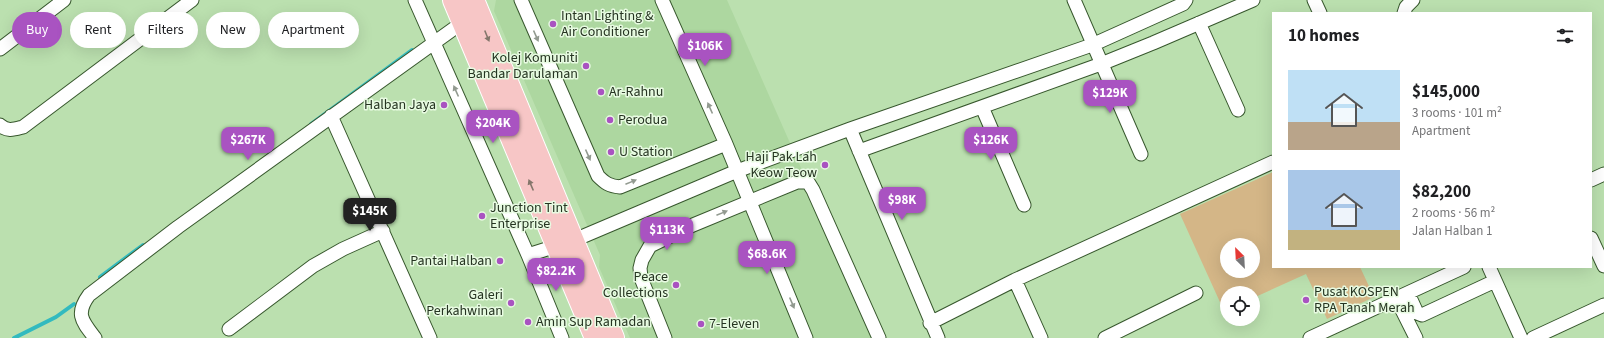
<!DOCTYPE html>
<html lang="en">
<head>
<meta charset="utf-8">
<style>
	:root { --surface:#fff; --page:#f2f2f2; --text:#202124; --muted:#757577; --accent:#a953c1 }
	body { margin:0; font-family:"Source Sans 3",sans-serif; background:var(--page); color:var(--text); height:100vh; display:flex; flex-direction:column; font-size:15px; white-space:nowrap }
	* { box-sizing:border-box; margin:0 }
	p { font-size:13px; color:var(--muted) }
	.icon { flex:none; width:22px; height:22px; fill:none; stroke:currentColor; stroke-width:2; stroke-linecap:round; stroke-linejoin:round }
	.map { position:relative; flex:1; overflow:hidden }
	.details { position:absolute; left:1272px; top:12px; width:320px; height:256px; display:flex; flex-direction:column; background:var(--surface); border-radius:0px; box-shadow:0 4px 16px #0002 }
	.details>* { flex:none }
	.hud { position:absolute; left:12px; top:12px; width:380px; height:36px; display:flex; gap:8px }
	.needle { width:26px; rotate:336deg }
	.tools { position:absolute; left:1220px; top:238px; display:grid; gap:8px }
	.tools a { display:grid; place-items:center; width:40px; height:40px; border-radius:50%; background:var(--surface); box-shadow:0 4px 16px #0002; font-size:20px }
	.price { position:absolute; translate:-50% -34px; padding:0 9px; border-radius:8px; background:var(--accent); color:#fff; font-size:13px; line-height:26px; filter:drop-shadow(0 1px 2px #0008) }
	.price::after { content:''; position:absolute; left:50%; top:24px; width:12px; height:9px; margin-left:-6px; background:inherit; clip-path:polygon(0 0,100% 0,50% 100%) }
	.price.on { background:#222; color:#fff }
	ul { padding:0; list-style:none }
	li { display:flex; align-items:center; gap:12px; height:100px; padding:0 16px }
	li span { display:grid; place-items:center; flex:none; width:112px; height:80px; border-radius:0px; color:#555 }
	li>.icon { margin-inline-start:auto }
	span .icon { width:48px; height:48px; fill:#fffc; stroke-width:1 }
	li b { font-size:17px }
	h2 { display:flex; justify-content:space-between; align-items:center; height:48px; padding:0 16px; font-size:17px }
	.pill { padding:0 14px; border-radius:18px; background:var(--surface); box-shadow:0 4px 16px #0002; font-size:14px; line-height:36px }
	.pill.on { background:var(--accent); color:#fff }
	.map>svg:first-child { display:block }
</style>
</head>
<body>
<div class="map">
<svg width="1604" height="338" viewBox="0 0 1604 338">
	<rect width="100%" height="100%" fill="#bbe0af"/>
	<path fill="#add7a0" d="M496,0H727L876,338H630L599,267L600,255L494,11Z"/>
	<path fill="#d4b687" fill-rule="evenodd" d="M1273,172V267H1360L1374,297L1327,319L1306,274L1253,298V293H1227V310L1224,311L1180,214ZM1227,245H1253V271H1227Z"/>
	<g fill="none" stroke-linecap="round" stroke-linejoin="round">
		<path stroke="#32babf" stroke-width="4" d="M311,124L412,50
			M100,277L143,245
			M14,338L56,317L74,304"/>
		<defs>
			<path id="minor" d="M415,0L528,255L562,338
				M521,0L598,176C605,183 609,186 620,187L726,144
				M662,0L726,144L806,338
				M1074,0L1141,154
				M1314,0L1320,13
				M1404,13L1406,7L1413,0
				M1199,23L1238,110
				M0,49L64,0
				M982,107L1024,205
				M331,116L430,338
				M0,125C7,132 15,129 23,127L192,0
				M850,129L938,338
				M859,151L1101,64L1153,43L1253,0
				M1591,180L1604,174
				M1591,238L1604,266
				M528,255L572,241L737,171L850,129L1092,45L1183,4L1186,0
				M1489,267L1521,338
				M1015,280L1041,338
				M1408,293L1417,313L1422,315L1495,281
				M1396,298L1416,338
				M930,323L1015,280L1273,162
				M229,329L313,266L343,249L383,231
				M95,338C82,321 75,314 89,295L178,227L463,22
				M665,338L641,278L640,268L642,260L650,246L693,225L797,182H808L813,190L879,338
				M1105,338L1196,293
				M1310,338L1464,267
				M1533,338L1604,305"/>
			<path id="trunk" d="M454,0L596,338
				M473,0L613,338"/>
		</defs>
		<use href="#minor" stroke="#37572d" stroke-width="15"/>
		<use href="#trunk" stroke="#fff" stroke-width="24"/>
		<use href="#minor" stroke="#fff" stroke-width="13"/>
		<use href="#trunk" stroke="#f7c6c6" stroke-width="22"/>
	</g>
	<defs><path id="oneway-solid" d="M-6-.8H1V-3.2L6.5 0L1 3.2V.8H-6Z"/></defs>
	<g fill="#84766b">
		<use href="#oneway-solid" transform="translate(487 36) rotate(68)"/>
		<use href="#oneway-solid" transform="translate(531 185) rotate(-113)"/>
	</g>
	<g fill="#929a90">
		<use href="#oneway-solid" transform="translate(536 36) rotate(66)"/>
		<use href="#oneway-solid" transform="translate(456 91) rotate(-114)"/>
		<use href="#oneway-solid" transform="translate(710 108) rotate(-114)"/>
		<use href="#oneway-solid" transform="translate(588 155) rotate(66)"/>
		<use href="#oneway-solid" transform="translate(631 182) rotate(-22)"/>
		<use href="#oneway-solid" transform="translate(722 213) rotate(-22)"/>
		<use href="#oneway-solid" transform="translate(792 303) rotate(67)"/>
	</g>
	<g fill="#a953c1" stroke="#e8fbe2" stroke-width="1.5">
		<circle cx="553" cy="24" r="4"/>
		<circle cx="586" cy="66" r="4"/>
		<circle cx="601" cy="92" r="4"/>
		<circle cx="444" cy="105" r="4"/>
		<circle cx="610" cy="120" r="4"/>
		<circle cx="611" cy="152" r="4"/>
		<circle cx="825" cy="165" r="4"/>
		<circle cx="482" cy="216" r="4"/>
		<circle cx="500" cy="261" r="4"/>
		<circle cx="676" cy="285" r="4"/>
		<circle cx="1306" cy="300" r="4"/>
		<circle cx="511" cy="303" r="4"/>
		<circle cx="528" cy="322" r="4"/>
		<circle cx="701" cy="324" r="4"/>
	</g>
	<g text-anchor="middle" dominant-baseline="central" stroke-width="3" stroke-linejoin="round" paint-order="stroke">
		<g font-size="14" fill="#253421" stroke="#e8fbe2" text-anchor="start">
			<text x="561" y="16">Intan Lighting &amp;<tspan x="561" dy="16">Air Conditioner</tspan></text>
			<text x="578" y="58" text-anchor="end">Kolej Komuniti<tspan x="578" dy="16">Bandar Darulaman</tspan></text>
			<text x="609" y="92">Ar-Rahnu</text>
			<text x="436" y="105" text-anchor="end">Halban Jaya</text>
			<text x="618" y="120">Perodua</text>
			<text x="619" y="152">U Station</text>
			<text x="817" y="157" text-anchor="end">Haji Pak Lah<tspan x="817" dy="16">Keow Teow</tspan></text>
			<text x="490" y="208">Junction Tint<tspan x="490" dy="16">Enterprise</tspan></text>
			<text x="492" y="261" text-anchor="end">Pantai Halban</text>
			<text x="668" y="277" text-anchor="end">Peace<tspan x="668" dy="16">Collections</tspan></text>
			<text x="1314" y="292">Pusat KOSPEN<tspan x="1314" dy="16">RPA Tanah Merah</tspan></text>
			<text x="503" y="295" text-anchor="end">Galeri<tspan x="503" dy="16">Perkahwinan</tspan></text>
			<text x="536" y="322">Amin Sup Ramadan</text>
			<text x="709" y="324">7-Eleven</text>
		</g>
	</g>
</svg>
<div class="tools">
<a><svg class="needle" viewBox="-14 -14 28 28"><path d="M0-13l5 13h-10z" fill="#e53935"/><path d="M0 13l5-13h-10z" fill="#757577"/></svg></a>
<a><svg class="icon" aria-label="locate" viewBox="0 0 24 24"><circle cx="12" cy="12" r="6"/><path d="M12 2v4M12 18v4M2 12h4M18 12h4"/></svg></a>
</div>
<b class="price" style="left:705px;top:67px">$106K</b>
<b class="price" style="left:1110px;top:114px">$129K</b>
<b class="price" style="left:493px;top:144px">$204K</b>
<b class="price" style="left:248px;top:161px">$267K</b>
<b class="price" style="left:991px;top:161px">$126K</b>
<b class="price" style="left:902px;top:221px">$98K</b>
<b class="price on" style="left:370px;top:232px">$145K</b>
<b class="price" style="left:667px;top:251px">$113K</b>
<b class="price" style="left:767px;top:275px">$68.6K</b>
<b class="price" style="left:556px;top:292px">$82.2K</b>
<div class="hud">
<a class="pill on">Buy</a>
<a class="pill">Rent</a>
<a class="pill">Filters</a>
<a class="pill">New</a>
<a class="pill">Apartment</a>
</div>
<section class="details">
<h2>10 homes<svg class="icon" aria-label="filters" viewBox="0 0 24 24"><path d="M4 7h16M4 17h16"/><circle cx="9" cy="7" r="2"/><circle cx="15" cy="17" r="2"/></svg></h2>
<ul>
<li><span style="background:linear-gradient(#bfe0f5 65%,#b9a48a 0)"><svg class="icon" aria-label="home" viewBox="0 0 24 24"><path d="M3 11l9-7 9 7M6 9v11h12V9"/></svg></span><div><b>$145,000</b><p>3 rooms · 101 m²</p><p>Apartment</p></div></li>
<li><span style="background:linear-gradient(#a9c7e8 75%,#c2b280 0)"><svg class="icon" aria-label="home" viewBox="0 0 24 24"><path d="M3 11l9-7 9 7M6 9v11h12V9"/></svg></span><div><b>$82,200</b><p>2 rooms · 56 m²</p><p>Jalan Halban 1</p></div></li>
</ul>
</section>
</div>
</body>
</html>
